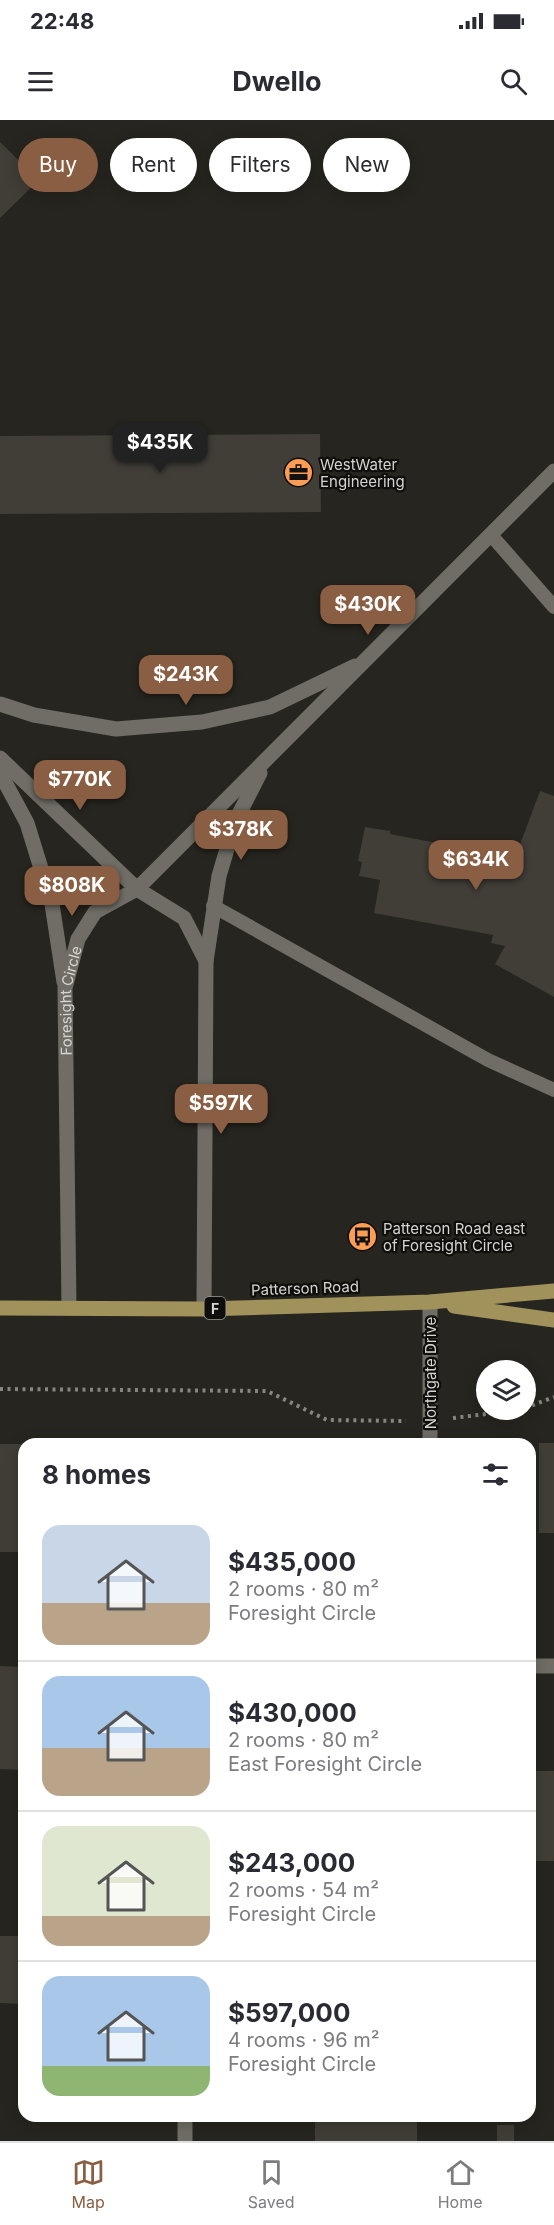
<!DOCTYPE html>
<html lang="en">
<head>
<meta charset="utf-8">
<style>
	:root { --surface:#fff; --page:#f7f7f7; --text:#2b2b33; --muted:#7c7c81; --line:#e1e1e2; --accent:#8a5e42 }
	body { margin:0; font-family:Inter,sans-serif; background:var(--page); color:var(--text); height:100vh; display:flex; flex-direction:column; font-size:22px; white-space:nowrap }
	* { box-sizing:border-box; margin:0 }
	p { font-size:20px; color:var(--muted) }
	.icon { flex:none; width:33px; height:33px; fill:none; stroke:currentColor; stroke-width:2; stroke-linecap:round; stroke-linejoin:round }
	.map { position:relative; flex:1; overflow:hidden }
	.side { position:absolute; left:18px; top:1318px; width:518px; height:684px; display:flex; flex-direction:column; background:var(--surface); border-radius:18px; box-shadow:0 3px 15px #0003 }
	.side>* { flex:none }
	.top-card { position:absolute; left:18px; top:18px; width:519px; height:54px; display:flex; gap:12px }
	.tools { position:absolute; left:476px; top:1240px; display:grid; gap:12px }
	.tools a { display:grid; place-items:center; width:60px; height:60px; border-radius:50%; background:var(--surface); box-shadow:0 3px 15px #0003; font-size:30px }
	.price { position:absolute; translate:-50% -51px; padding:0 14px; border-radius:12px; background:var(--accent); color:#fff; font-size:20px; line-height:39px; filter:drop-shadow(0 2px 3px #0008) }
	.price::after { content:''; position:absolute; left:50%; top:36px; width:18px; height:14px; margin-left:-9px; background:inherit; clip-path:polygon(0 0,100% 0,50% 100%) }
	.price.current { background:#222; color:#fff }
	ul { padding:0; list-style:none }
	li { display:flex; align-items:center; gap:18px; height:150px; padding:0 24px }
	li+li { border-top:2px solid var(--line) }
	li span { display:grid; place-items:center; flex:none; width:168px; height:120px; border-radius:18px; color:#555 }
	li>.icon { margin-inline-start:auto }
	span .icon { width:72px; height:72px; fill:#fffc; stroke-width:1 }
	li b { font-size:26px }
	h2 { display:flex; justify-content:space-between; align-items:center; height:72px; padding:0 24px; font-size:26px }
	.tag { padding:0 21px; border-radius:27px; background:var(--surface); box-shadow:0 3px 15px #0003; font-size:21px; line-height:54px }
	.tag.current { background:var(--accent); color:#fff }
	.status { display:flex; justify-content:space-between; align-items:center; height:42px; padding:0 30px; background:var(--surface); direction:ltr }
	.status svg { height:16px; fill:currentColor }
	header { display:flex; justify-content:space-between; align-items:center; height:78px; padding:0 24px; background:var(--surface); font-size:27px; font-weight:700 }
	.tab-bar { display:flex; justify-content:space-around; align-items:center; height:84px; border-top:2px solid var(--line); background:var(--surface); font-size:16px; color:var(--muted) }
	.tab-bar a { display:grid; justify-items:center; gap:3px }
	.tab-bar .current { color:var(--accent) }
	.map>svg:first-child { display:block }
</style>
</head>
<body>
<div class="status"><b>22:48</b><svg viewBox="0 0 49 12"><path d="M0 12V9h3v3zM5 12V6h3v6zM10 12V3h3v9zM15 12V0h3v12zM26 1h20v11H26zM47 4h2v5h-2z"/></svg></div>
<header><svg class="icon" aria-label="menu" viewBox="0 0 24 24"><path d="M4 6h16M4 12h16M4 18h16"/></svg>Dwello<svg class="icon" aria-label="search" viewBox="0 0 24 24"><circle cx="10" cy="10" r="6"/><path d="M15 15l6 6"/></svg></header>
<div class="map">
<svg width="554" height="2021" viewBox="0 0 554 2021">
	<rect width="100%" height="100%" fill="#27251f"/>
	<path fill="#413e38" d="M0,22L39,60L0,98Z
		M320,314L321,392L0,394V316Z
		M540,671L554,676V877L495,844L505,826L491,823L493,815L374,793L380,760L359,756L362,742L358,741L365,707L390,711V714L515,738Z
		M332,1321V1324H161V1322Z
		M539,1323H554V1413H539Z
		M0,1324H24V1432H0Z
		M0,1546L24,1547V1650L0,1649Z
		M530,1651H554V1741H530Z
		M0,1816H24V1884L0,1883Z
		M315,1996H417V2021H315Z
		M497,2005H514V2021H497Z"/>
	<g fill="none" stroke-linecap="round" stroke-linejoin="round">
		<path stroke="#878580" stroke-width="4" stroke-dasharray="3 4.5" stroke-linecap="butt" d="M0,1269L267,1271L327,1300L406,1301
			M525,1288L554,1277
			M453,1298L520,1290"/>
		<path stroke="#706d66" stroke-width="14" d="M491,415L554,487
			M213,786L488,940L554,970"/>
		<g stroke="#706d66" stroke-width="15">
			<path d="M0,584L34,595L116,609L202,602L270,587L355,546"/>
			<path d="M0,638L137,769L184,798L206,841"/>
			<path d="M0,653L27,703L52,784L64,862"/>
			<path id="s1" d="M69,1188L65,868L78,819L95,792L137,769L554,351"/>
			<path d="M204,1189L206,841L219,756L235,702L260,653"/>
			<path d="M430,1324V1182"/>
			<path d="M530,1546H554"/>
			<path d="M185,1996V2021"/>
		</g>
		<path stroke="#a1925c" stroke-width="15" d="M454,1186L554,1200
			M0,1188L204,1189L430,1182L554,1171"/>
	</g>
	<defs>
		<symbol id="office-disc" viewBox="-11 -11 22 22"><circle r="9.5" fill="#fd9d54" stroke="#0f0e0c"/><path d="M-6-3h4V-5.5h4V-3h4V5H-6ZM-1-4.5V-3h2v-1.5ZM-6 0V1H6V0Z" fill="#111"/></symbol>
		<symbol id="bus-disc" viewBox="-11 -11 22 22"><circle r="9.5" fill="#fd9d54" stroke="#0f0e0c"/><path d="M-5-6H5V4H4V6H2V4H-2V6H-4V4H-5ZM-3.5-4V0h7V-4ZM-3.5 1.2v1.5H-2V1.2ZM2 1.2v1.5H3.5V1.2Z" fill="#111"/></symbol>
	</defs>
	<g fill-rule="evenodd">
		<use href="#office-disc" x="282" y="336" width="33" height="33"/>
		<use href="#bus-disc" x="346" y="1100" width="33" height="33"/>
	</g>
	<g text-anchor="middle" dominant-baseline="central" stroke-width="4.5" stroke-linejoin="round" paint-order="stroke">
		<rect fill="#0f0e0c" stroke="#9a9995" stroke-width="1.5" x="204.5" y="1177" width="21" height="22" rx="4.5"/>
		<g font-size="14" font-weight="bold" fill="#d6d4d0">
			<text x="215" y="1188">F</text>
		</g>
		<g font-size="15" fill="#d6d4d0" stroke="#0f0e0c" text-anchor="start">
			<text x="320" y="344">WestWater<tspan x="320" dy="17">Engineering</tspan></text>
			<text x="383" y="1108">Patterson Road east<tspan x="383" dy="17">of Foresight Circle</tspan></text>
		</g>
		<g font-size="15" fill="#d6d4d0" stroke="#0f0e0c">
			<text stroke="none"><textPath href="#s1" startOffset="308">Foresight Circle</textPath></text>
			<text transform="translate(305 1168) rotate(-2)">Patterson Road</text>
			<text transform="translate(430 1253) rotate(-90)">Northgate Drive</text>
		</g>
	</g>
</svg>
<div class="tools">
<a><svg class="icon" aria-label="layers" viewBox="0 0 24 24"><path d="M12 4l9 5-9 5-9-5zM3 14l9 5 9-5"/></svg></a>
</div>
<b class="price current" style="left:160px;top:354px">$435K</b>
<b class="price" style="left:368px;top:516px">$430K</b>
<b class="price" style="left:186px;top:586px">$243K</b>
<b class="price" style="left:80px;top:691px">$770K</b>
<b class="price" style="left:241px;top:741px">$378K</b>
<b class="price" style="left:476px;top:771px">$634K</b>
<b class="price" style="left:72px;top:797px">$808K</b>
<b class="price" style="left:221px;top:1015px">$597K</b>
<div class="top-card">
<a class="tag current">Buy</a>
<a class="tag">Rent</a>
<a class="tag">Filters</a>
<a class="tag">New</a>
</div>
<section class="side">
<h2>8 homes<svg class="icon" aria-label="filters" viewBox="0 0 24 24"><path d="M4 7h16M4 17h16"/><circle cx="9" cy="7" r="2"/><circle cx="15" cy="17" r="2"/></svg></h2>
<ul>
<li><span style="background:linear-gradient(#c9d6e8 65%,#b9a48a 0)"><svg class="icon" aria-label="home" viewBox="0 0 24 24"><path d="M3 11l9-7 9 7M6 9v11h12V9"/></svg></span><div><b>$435,000</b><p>2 rooms · 80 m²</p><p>Foresight Circle</p></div></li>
<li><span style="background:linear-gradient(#a9c7e8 60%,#b9a48a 0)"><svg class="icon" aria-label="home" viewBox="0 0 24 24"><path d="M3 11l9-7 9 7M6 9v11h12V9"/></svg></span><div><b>$430,000</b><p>2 rooms · 80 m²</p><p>East Foresight Circle</p></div></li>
<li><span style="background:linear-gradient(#dfe7d0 75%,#b9a48a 0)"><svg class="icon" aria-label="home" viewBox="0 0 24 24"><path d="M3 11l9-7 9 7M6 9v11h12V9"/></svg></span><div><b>$243,000</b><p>2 rooms · 54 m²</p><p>Foresight Circle</p></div></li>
<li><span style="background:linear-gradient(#a9c7e8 75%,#8fb573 0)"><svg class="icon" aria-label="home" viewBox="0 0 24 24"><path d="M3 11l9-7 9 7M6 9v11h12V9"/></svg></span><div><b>$597,000</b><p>4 rooms · 96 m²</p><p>Foresight Circle</p></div></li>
</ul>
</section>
</div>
<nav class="tab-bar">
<a class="current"><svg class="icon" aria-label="map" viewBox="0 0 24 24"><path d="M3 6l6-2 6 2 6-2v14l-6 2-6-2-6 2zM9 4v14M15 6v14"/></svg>Map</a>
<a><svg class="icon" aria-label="saved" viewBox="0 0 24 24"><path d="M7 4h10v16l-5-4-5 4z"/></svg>Saved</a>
<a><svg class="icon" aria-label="home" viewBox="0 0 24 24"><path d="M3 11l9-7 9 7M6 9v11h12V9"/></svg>Home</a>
</nav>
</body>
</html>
